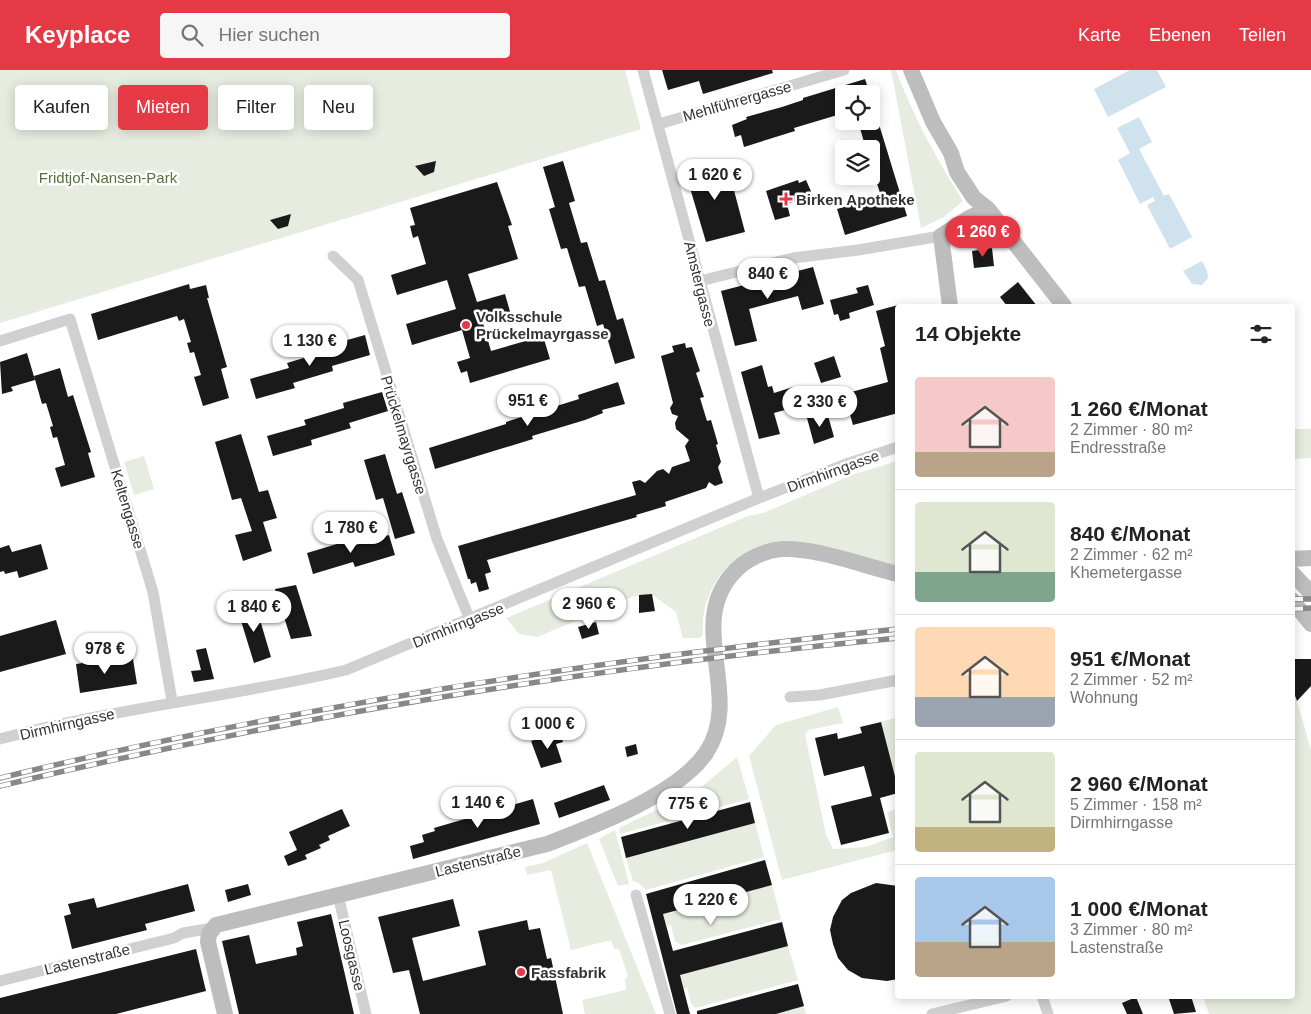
<!DOCTYPE html>
<html lang="de">
<head>
<meta charset="utf-8">
<style>
	:root { --surface:#fff; --page:#f6f6f6; --text:#222; --muted:#767676; --line:#e0e0e0; --accent:#e63946 }
	body { margin:0; font-family:Arial,sans-serif; background:var(--page); color:var(--text); height:100vh; display:flex; flex-direction:column; font-size:19px; white-space:nowrap }
	* { box-sizing:border-box; margin:0 }
	p { font-size:16px; color:var(--muted) }
	.icon { flex:none; width:28px; height:28px; fill:none; stroke:currentColor; stroke-width:2; stroke-linecap:round; stroke-linejoin:round }
	.map { position:relative; flex:1; overflow:hidden }
	.drawer { position:absolute; left:895px; top:234px; width:400px; height:695px; display:flex; flex-direction:column; background:var(--surface); border-radius:5px; box-shadow:0 2px 12px #0003 }
	.drawer>* { flex:none }
	.top-card { position:absolute; left:15px; top:15px; width:475px; height:45px; display:flex; gap:10px }
	.fabs { position:absolute; left:835px; top:15px; display:grid; gap:10px }
	.fabs a { display:grid; place-items:center; width:45px; height:45px; border-radius:5px; background:var(--surface); box-shadow:0 2px 12px #0003; font-size:25px }
	.price { position:absolute; translate:-50% -42px; padding:0 11px; border-radius:18px; background:#fff; color:#222; font-size:16px; line-height:32px; filter:drop-shadow(0 1px 2px #0008) }
	.price::after { content:''; position:absolute; left:50%; top:30px; width:15px; height:11px; margin-left:-8px; background:inherit; clip-path:polygon(0 0,100% 0,50% 100%) }
	.price.current { background:var(--accent); color:#fff }
	ul { padding:0; list-style:none }
	li { display:flex; align-items:center; gap:15px; height:125px; padding:0 20px }
	li+li { border-top:1px solid var(--line) }
	li span { display:grid; place-items:center; flex:none; width:140px; height:100px; border-radius:5px; color:#555 }
	li>.icon { margin-inline-start:auto }
	span .icon { width:60px; height:60px; fill:#fffc; stroke-width:1 }
	li b { font-size:21px }
	h2 { display:flex; justify-content:space-between; align-items:center; height:60px; padding:0 20px; font-size:21px }
	.chip { padding:0 18px; border-radius:5px; background:var(--surface); box-shadow:0 2px 12px #0003; font-size:18px; line-height:45px }
	.chip.current { background:var(--accent); color:#fff }
	header { display:flex; align-items:center; gap:30px; box-sizing:border-box; height:70px; padding:0 25px; background:var(--accent); color:#fff }
	header strong { font-size:24px }
	nav { display:flex; gap:28px; margin-inline-start:auto; font-size:18px }
	.search { width:350px; height:45px; background:var(--page); display:flex; align-items:center; gap:12px; box-sizing:border-box; padding:0 18px; border-radius:5px; color:var(--muted); font-size:19px }
	.map>svg:first-child { display:block }
</style>
</head>
<body>
<header>
<strong>Keyplace</strong>
<div class="search"><svg class="icon" aria-label="search" viewBox="0 0 24 24"><circle cx="10" cy="10" r="6"/><path d="M15 15l6 6"/></svg>Hier suchen</div>
<nav><a>Karte</a><a>Ebenen</a><a>Teilen</a></nav>
</header>
<div class="map">
<svg width="1311" height="944" viewBox="0 0 1311 944">
	<rect width="100%" height="100%" fill="#fff"/>
	<path fill="#e6ecdf" d="M0,0H625L641,59L0,253Z
		M891,0H896C914,48 936,88 963,131L944,147L921,158Z
		M1293,359H1311V388L1293,389Z
		M144,386L154,419L134,425L124,392Z
		M897,391V495C881,492 865,489 849,485C800,472 760,457 722,503C708,520 701,543 703,564L700,568H683L676,542L651,524L632,527L537,567L519,564L506,548L748,446L763,443L855,404Z
		M1293,617L1311,680V944H1209L1203,926H1292Z
		M838,637L843,653L809,660L805,664L826,765L833,779L866,777L893,767L887,742L897,739V780L782,810L749,686L776,655Z
		M895,648L898,657L897,718L881,652Z
		M737,687L749,729L620,764L619,758L698,720Z
		M755,753L764,787L646,820L639,813L633,811L626,788Z
		M615,760L629,814L618,816L599,769Z
		M587,773L656,944H585L582,930L626,920L625,909L628,906L619,879H614L611,870L571,880L551,800L527,805L525,797L543,793Z
		M772,815L781,849L682,875L675,872L671,855L667,856L663,844Z
		M788,876L798,910L695,938L691,933L687,918L683,919L680,905Z
		M804,936L806,944H776Z"/>
	<path fill="#cfe2ee" d="M1130,0H1157L1166,17L1108,47L1094,19Z
		M1139,47L1152,72L1139,79L1164,126L1169,124L1192,167L1170,179L1147,135L1155,131L1153,127L1140,134L1118,90L1130,83L1117,58Z
		M1202,191L1207,201L1208,208L1202,215L1192,214L1183,201Z"/>
	<path fill="#1a1a1a" d="M662,0H772L773,3L703,24L699,11L668,20Z
		M865,9L870,24H844V43L794,58L795,61L744,77L741,65L735,67L732,55L747,49L746,47L782,37L803,30V28Z
		M858,51H878L907,146L845,165L837,139L881,126L871,95V79H866Z
		M726,90L745,162L706,172L685,101Z
		M436,91L434,102L424,106L415,96Z
		M563,91L575,131L569,133L581,173L587,172L599,211L605,210L617,250L623,248L635,288L615,294L603,254L597,256L585,216L579,217L567,178L561,179L549,139L555,137L543,97Z
		M798,110L799,113L806,110L813,126L787,134L790,146L775,150L766,121Z
		M497,112L512,155L508,156L518,189L468,204L477,232L505,224L511,245L483,253L491,281L543,266L550,289L470,313L467,301L461,303L457,292L470,288L462,260L412,275L406,254L456,239L447,210L397,225L391,205L426,194L418,166L413,168L410,156L415,155L410,138Z
		M291,144L288,156L278,159L270,150Z
		M992,178L994,196L974,198L972,181Z
		M813,197L824,234L802,240L798,226L749,239L757,271L735,276L721,221Z
		M1018,212L1037,236H1007L1000,227Z
		M189,214L190,219L206,215L209,228H207L227,297L221,299L229,328L203,336L194,307L201,305L194,282L190,283L187,273L191,272L184,249L179,251L177,246L98,270L91,244Z
		M868,215L874,235L849,243L850,248L840,251L838,244L834,245L830,230L858,223L856,218Z
		M898,235V343L853,355L844,324L888,312L880,278L885,276L876,241Z
		M365,265L370,285L332,296L333,301L293,313L295,318L256,329L250,309L289,298L287,293L327,281L326,276Z
		M685,273L686,278L692,277L700,301L696,303L704,327L700,328L707,351L711,350L718,374L716,375L721,392L718,397L723,413L715,416L709,412L706,418L665,432L666,436L636,445L637,447L487,490L491,502L485,504L489,519L479,522L476,512L471,514L470,509H468L458,476L636,425L632,412L640,410L645,413L657,401L663,399L669,404L672,397L690,391L685,376L689,370L676,359L675,353L678,346L672,344L670,338L673,333L661,286L674,282L672,276Z
		M27,283L35,310L11,317L13,321L2,324L0,292Z
		M834,286L841,307L821,313L814,293Z
		M762,295L768,317L772,316L774,323L793,317L799,336L774,343L780,364L759,369L741,302Z
		M60,298L68,327L73,325L91,382L88,383L95,407L61,417L55,398L65,395L57,367L53,368L50,357L53,356L46,333L42,334L34,306Z
		M618,312L625,334L602,340L603,343L585,350L532,366L533,369L435,399L429,378L506,354V352L579,329L578,325Z
		M382,322L388,341L349,353L351,358L311,370L312,375L273,386L267,366L306,355L304,350L344,338L343,333Z
		M827,342L834,367L814,374L807,348Z
		M241,364L259,422L268,420L277,448L263,452L272,481L243,491L235,465L252,461L241,428L232,430L215,372Z
		M385,384L397,424L402,422L415,463L395,469L383,428L376,430L364,390Z
		M389,465L395,485L355,497L353,492L313,504L307,483L347,471L349,477Z
		M41,474L48,499L19,508L17,501L5,504L4,501L0,502V478L9,475L12,482Z
		M296,515L312,566L291,569L275,519Z
		M652,524L655,541L639,543V525Z
		M255,533L271,587L254,593L237,538Z
		M56,550L66,584L0,602V566Z
		M596,552L599,564L582,569L578,557Z
		M206,578L214,609L194,612L191,601L201,600L196,580Z
		M133,589L137,614L80,623L76,594L102,590L103,594Z
		M1292,589H1311V616L1297,631L1292,618Z
		M881,652L898,718V723L880,728L889,763L841,775L831,736L872,726L864,696L824,706L815,668L837,663L838,669L862,663L860,657Z
		M560,662L563,672L556,674L562,692L541,698L531,671Z
		M636,674L638,684L627,687L625,677Z
		M604,715L610,730L559,748L554,733Z
		M533,729L540,754L413,789L410,776L424,772L422,765L435,761L434,758Z
		M750,732L755,753L626,788L621,767Z
		M342,739L350,756L328,766L330,770L319,775L321,778L305,785L307,789L288,796L284,786L297,780L289,762Z
		M765,790L772,815L663,844L673,881L782,852L788,876L680,905L690,944H677L646,824Z
		M876,813L898,816V909L887,911L862,908L848,900L838,888L833,874L830,860L833,847L842,830L851,823Z
		M188,814L195,841L145,854L147,860L72,879L64,846L71,844L68,834L94,828L97,838Z
		M248,814L251,825L228,832L225,820Z
		M453,829L460,856L412,868L423,911L486,895L478,861L527,850L529,860L540,858L547,889L551,888L563,944H420L409,900L393,903L378,847Z
		M331,844L354,944H239L222,871L249,865L256,894L297,885L296,878L303,876L297,852Z
		M196,879L206,921L116,944H0V928Z
		M798,914L804,936L776,944H697V941Z
		M1168,926H1191L1196,942L1174,944Z
		M1136,927L1143,944H1127L1122,933Z"/>
	<g fill="none" stroke-linecap="round" stroke-linejoin="round">
		<path stroke="#d0d0d0" stroke-width="11" d="M643,0L759,428
			M659,54L844,0
			M333,186L358,210L437,469L470,550
			M700,211L793,188L858,180L941,166
			M0,271L70,249L153,522L172,631
			M790,627L820,625L898,610
			M0,669C114,638 231,627 346,600L759,428L846,394L898,377
			M338,825L366,944
			M636,825L670,944
			M0,911L174,868L183,863L213,858
			M1042,926L1048,944
			M932,944L1007,926"/>
		<path stroke="#bdbdbd" stroke-width="16" d="M911,0L933,52L951,83L957,102L974,128L988,139L1064,236
			M950,236L941,166L969,148L988,139
			M1292,489L1311,488
			M1292,503L1311,523
			M1292,530L1311,554
			M225,944L208,872L209,864L216,855L547,774C594,756 677,725 706,683C745,625 683,553 736,500C748,488 766,480 783,479C817,478 864,496 898,504"/>
		<defs>
			<path id="rail" d="M1292,529H1311
				M1292,539L1311,538
				M0,708C296,636 595,590 898,559
				M0,716C297,645 593,597 898,568"/>
		</defs>
		<use href="#rail" stroke="#888" stroke-width="5.5"/>
		<use href="#rail" stroke="#fff" stroke-width="4" stroke-dasharray="11" stroke-linecap="butt"/>
	</g>
	<g fill="#e63946" stroke="#fff" stroke-width="2">
		<path d="M783.5 121.5h5v5h5v5h-5v5h-5v-5h-5v-5h5z"/>
		<circle cx="466" cy="255" r="5"/>
		<circle cx="521" cy="902" r="5"/>
	</g>
	<g text-anchor="middle" dominant-baseline="central" stroke-width="5" stroke-linejoin="round" paint-order="stroke">
		<g font-size="15" fill="#333" stroke="#fff">
			<text transform="translate(737 31) rotate(-16)">Mehlführergasse</text>
			<text transform="translate(700 214) rotate(76)">Amstergasse</text>
			<text transform="translate(404 365) rotate(73)">Prückelmayrgasse</text>
			<text transform="translate(833 401) rotate(-20)">Dirmhirngasse</text>
			<text transform="translate(128 439) rotate(73)">Keltengasse</text>
			<text transform="translate(458 555) rotate(-22)">Dirmhirngasse</text>
			<text transform="translate(67 654) rotate(-13)">Dirmhirngasse</text>
			<text transform="translate(478 791) rotate(-14)">Lastenstraße</text>
			<text transform="translate(352 885) rotate(77)">Loosgasse</text>
			<text transform="translate(87 889) rotate(-14)">Lastenstraße</text>
		</g>
		<g font-size="15" fill="#56703f" stroke="#fff">
			<text x="108" y="107">Fridtjof-Nansen-Park</text>
		</g>
		<g font-size="15" font-weight="bold" fill="#333" stroke="#fff" text-anchor="start">
			<text x="796" y="129">Birken Apotheke</text>
			<text x="476" y="246">Volksschule<tspan x="476" dy="17">Prückelmayrgasse</tspan></text>
			<text x="531" y="902">Fassfabrik</text>
		</g>
	</g>
</svg>
<div class="fabs">
<a><svg class="icon" aria-label="locate" viewBox="0 0 24 24"><circle cx="12" cy="12" r="6"/><path d="M12 2v4M12 18v4M2 12h4M18 12h4"/></svg></a>
<a><svg class="icon" aria-label="layers" viewBox="0 0 24 24"><path d="M12 4l9 5-9 5-9-5zM3 14l9 5 9-5"/></svg></a>
</div>
<b class="price" style="left:715px;top:131px">1 620 €</b>
<b class="price current" style="left:983px;top:188px">1 260 €</b>
<b class="price" style="left:768px;top:230px">840 €</b>
<b class="price" style="left:310px;top:297px">1 130 €</b>
<b class="price" style="left:528px;top:357px">951 €</b>
<b class="price" style="left:820px;top:358px">2 330 €</b>
<b class="price" style="left:351px;top:484px">1 780 €</b>
<b class="price" style="left:589px;top:560px">2 960 €</b>
<b class="price" style="left:254px;top:563px">1 840 €</b>
<b class="price" style="left:105px;top:605px">978 €</b>
<b class="price" style="left:548px;top:680px">1 000 €</b>
<b class="price" style="left:478px;top:759px">1 140 €</b>
<b class="price" style="left:688px;top:760px">775 €</b>
<b class="price" style="left:711px;top:856px">1 220 €</b>
<div class="top-card">
<a class="chip">Kaufen</a>
<a class="chip current">Mieten</a>
<a class="chip">Filter</a>
<a class="chip">Neu</a>
</div>
<section class="drawer">
<h2>14 Objekte<svg class="icon" aria-label="filters" viewBox="0 0 24 24"><path d="M4 7h16M4 17h16"/><circle cx="9" cy="7" r="2"/><circle cx="15" cy="17" r="2"/></svg></h2>
<ul>
<li><span style="background:linear-gradient(#f6c9c9 75%,#b9a48a 0)"><svg class="icon" aria-label="home" viewBox="0 0 24 24"><path d="M3 11l9-7 9 7M6 9v11h12V9"/></svg></span><div><b>1 260 €/Monat</b><p>2 Zimmer · 80 m²</p><p>Endresstraße</p></div></li>
<li><span style="background:linear-gradient(#dfe7d0 70%,#7fa58c 0)"><svg class="icon" aria-label="home" viewBox="0 0 24 24"><path d="M3 11l9-7 9 7M6 9v11h12V9"/></svg></span><div><b>840 €/Monat</b><p>2 Zimmer · 62 m²</p><p>Khemetergasse</p></div></li>
<li><span style="background:linear-gradient(#ffd9b3 70%,#9aa5b1 0)"><svg class="icon" aria-label="home" viewBox="0 0 24 24"><path d="M3 11l9-7 9 7M6 9v11h12V9"/></svg></span><div><b>951 €/Monat</b><p>2 Zimmer · 52 m²</p><p>Wohnung</p></div></li>
<li><span style="background:linear-gradient(#dfe7d0 75%,#c2b280 0)"><svg class="icon" aria-label="home" viewBox="0 0 24 24"><path d="M3 11l9-7 9 7M6 9v11h12V9"/></svg></span><div><b>2 960 €/Monat</b><p>5 Zimmer · 158 m²</p><p>Dirmhirngasse</p></div></li>
<li><span style="background:linear-gradient(#a9c7e8 65%,#b9a48a 0)"><svg class="icon" aria-label="home" viewBox="0 0 24 24"><path d="M3 11l9-7 9 7M6 9v11h12V9"/></svg></span><div><b>1 000 €/Monat</b><p>3 Zimmer · 80 m²</p><p>Lastenstraße</p></div></li>
</ul>
</section>
</div>
</body>
</html>
